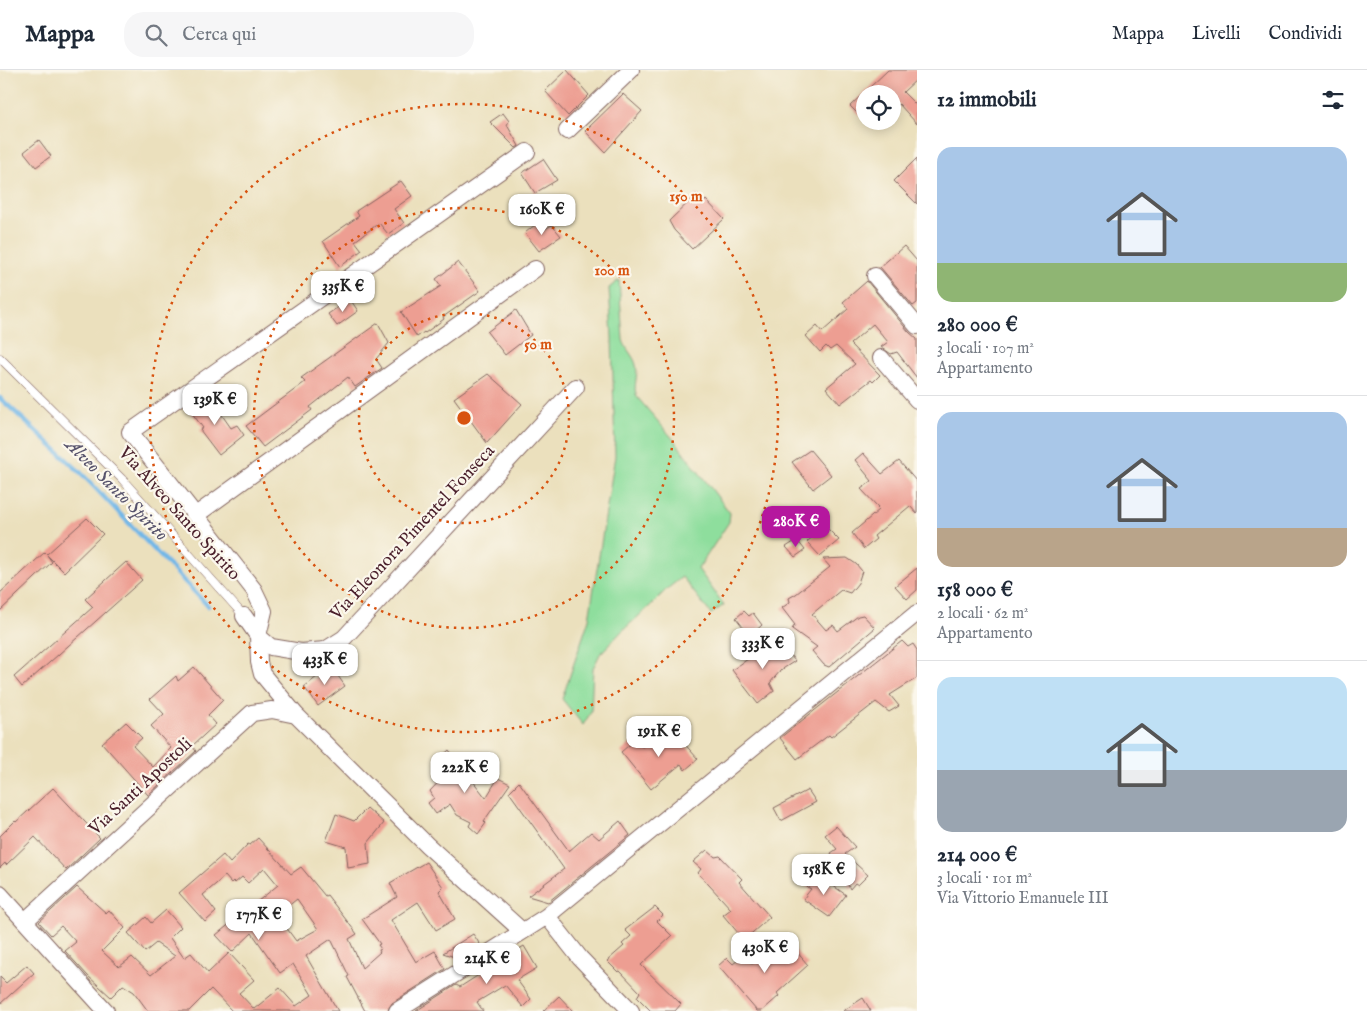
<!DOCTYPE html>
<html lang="it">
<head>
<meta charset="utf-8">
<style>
	:root { --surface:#fff; --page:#f6f6f7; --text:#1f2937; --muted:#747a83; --line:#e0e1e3; --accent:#b5179e }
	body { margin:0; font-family:"IM FELL English",serif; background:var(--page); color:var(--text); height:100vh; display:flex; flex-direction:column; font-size:19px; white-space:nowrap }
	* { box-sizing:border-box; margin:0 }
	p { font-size:16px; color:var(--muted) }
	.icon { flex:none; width:28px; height:28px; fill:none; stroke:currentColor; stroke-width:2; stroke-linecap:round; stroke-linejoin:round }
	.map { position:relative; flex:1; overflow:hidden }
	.sheet { display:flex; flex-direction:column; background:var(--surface); width:450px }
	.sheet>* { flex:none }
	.tools { position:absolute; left:856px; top:15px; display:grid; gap:10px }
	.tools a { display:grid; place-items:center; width:45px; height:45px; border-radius:50%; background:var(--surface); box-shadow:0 2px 12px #0003; font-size:25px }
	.price { position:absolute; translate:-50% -42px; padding:0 11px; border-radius:10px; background:#fff; color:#222; font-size:16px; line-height:32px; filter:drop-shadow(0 1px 2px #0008) }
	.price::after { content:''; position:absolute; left:50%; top:30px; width:15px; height:11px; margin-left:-8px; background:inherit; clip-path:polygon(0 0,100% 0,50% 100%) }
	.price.current { background:var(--accent); color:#fff }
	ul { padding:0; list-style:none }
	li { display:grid; align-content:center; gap:10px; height:265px; padding:0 20px }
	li+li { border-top:1px solid var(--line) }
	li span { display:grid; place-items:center; height:155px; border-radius:15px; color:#555 }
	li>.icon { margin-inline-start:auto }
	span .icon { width:90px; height:90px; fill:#fffc; stroke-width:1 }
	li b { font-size:21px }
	h2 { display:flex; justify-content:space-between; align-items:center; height:60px; padding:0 20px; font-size:21px }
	header { display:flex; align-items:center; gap:30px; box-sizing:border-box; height:70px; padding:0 25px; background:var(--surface); border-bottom:1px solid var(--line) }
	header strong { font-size:24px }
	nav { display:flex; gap:28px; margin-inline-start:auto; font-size:18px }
	.search { width:350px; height:45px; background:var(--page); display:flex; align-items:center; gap:12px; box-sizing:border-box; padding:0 18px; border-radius:20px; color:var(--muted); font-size:19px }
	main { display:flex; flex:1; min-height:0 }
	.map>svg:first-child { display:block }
</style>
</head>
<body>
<header>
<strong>Mappa</strong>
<div class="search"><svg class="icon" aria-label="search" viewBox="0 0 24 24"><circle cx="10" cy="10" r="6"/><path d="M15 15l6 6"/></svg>Cerca qui</div>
<nav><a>Mappa</a><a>Livelli</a><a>Condividi</a></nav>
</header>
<main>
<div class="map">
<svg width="917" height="941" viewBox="0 0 917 941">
	<rect width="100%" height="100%" fill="#fbf7ec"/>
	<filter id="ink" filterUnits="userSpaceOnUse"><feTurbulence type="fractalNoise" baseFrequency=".02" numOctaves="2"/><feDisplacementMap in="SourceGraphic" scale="10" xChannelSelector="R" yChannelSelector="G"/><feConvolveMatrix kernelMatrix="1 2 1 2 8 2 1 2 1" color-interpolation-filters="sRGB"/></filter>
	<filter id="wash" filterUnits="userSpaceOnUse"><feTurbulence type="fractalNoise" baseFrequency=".0096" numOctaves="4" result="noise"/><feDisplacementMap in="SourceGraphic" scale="20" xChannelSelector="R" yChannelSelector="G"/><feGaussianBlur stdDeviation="1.12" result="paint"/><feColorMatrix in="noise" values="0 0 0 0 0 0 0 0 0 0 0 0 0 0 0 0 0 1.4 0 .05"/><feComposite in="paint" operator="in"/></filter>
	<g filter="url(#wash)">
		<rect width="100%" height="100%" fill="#ebe0bd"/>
		<path fill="#8ede9d" stroke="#6c7e64" d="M619,210L623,270C626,280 634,286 636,295C639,306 632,317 637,327L674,370L730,443L729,452L698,499L724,535L711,544L682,507L667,519L650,536L622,561L600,584L593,598L591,642L583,655L562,629L589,549L615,386L612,267L609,218Z"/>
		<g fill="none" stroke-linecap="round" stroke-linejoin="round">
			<path stroke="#71b7e8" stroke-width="4.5" d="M0,328L81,403L208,536"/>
		</g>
		<g id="blocks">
			<path fill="#ed9e92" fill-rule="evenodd" d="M567,0L589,25L568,46L545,21Z
				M888,0H917V9L903,22L917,36V54L899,34L892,40V24H865V51L850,36Z
				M623,24L642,41L605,82L585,61Z
				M503,43L509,51L507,55L519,76L516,78L490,52Z
				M39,70L51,86L36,97L24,82Z
				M917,88V134L894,111Z
				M543,89L557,110L535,123L522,103Z
				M401,111L412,126L394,139L404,153L388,164L379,153L355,171L362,180L340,197L323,171L359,146L356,141Z
				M697,124L704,132L706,130L724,149L692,179L674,160L669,151Z
				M536,154L542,161L552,155L561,166L539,181L525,163Z
				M904,176L917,191V233L913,236L880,197Z
				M458,192L480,221L443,247L444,249L425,263L424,262L417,267L401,242L441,216L436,209Z
				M867,211L909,262L917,269V308L897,282L891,284L881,277L888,272L873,254L850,274L880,305L873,312L871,310L840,334L826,318L855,294L836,276L830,280L826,276L820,282L806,266L817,256L822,262L848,239L843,232Z
				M350,229L358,241L337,256L328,244Z
				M516,240L531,265L505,285L487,262Z
				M378,253L389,273L376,289L382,298L355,317L348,307L310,337L312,340L263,377L246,356L305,312L301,308Z
				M488,304L522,334L487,373L454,328Z
				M208,325L231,358L237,355L244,365L219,385L200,360L203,358L189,339Z
				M810,380L831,405L813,419L792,392Z
				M863,383L882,404L899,391L917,412V444L910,436L874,466L876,469L864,479L852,463L879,440L877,438L878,437L861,419L872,411L855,390Z
				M87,448L103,464L64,502L47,485L52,492L0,541V523L45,482L47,484Z
				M825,456L839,470L820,486L807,472Z
				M797,470L805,480L795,487L786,477Z
				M847,488L856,494L862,501L858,513L850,523L841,520L812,544L826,560L833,555L838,561L858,546L863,545L875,558L829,597L824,595L812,581L817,577L792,559L795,555L782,538L790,532L789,528L796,524L830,497L823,489Z
				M126,492L142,510L22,617L14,607L93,537L85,529Z
				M917,498V520L907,529L895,516Z
				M744,541L749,546L753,543L762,555L750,566L736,548Z
				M777,569L795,591L781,600L775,607L770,613L774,621L758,634L732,600Z
				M902,571L908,577L913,574L917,580V608L890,625L899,636L889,642L876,632L831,667L829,665L797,689L780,668Z
				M331,596L345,616L318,636L304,617Z
				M194,597L223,630L208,645L216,654L192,676L196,681L148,725L102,673L126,652L142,668L133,676L153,697L171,678L151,656L164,644L150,629L176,606L178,611Z
				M672,660L698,689L685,700L681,694L651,719L621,682L635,670L642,677L649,672L653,677Z
				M449,680L486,728L498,708L510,714L484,751L486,753L478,764L469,756L471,752L457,745L450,734L436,744L428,733L434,728L430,721L449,701L439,689Z
				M519,712L569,781L591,762L599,769L620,751L630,765L548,832L528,826L564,799L509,722Z
				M53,718L100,768L66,800L35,767L6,795L5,793L0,798V766L15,751L16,752Z
				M808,720L816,732L781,751L774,738Z
				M367,738L384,753L368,773L370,794L348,798L346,777L326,771L336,744L354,751Z
				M836,756L855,777L845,784L868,805L858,815L855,813L850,819L831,783L837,779L825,765Z
				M258,768L291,804L301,797L325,826L327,825L357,864L349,869L362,898L380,882L379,880L381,879L378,875L380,874L362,849L397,827L390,813L426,792L443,817L439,821L455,849L436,860L418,832L391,850L416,892L435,881L445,899L392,933L387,941H365L347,907L349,906L331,869L306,886L338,941H232L211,919L189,941H148L134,922L123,915L111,927L88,906L65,881L76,872L61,856L51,865L39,852L77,817L106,843L109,840L125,858L102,881L119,897L132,887L151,905L175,886L156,873L145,882L128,863L146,847L151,853L166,840L181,857L170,868L184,888L191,883L208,903L229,883L254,910L239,923L254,939L280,918L296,936L312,925L293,894L280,903L252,863L232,882L216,865L278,815L264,798L248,813L242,807L235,813L233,811L231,813L225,806L216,814L203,825L216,842L205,852L179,823L223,785L230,793L248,774L250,775ZM297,829L318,859L296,871L277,845Z
				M707,780L715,787L720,786L742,809L739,812L770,847L744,870L723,845L731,839L698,803L701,799L693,792Z
				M818,805L846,825L829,847L803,829L811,819L807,817Z
				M655,837L663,845L657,851L672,866L641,895L681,934L675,941H651L637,927L640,922L620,901L618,902L607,891L624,876L622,874L631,866L625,860Z
				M473,864L481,876L460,889L443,883Z
				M784,867L808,895L777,923L779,926L762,941H757L718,896L727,888L733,894L744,885L752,894Z
				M524,876L537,898L517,910L531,929L523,937L505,915L477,932L483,941H416L456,915L460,917Z
				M27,895L34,903L0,934V907L6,913Z
				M559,926L573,941H543Z
				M863,928L871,941H843Z"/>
		</g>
	</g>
	<g filter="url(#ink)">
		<use href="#blocks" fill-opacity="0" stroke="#82635e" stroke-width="1"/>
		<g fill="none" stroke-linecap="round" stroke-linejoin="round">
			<defs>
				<path id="lane" d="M0,288L122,409L244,546"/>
				<path id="street" d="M567,61L631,0
					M875,206L917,256
					M881,288L917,330
					M196,445L535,199
					M244,546L258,566L271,577L301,582L325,580L344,568L576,317
					M0,824L106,941
					M547,846L580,888L631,941
					M25,851L252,643L272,640L296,645
					M522,861L427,775L296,645L262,604L259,592L258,566L264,541L254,520L130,362L527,82
					M397,941L547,846L917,543"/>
			</defs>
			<use href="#lane" stroke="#82635e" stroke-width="9"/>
			<use href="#street" stroke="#82635e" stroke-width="18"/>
			<use href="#lane" stroke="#fff" stroke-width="8"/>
			<use href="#street" stroke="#fff" stroke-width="16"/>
		</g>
	</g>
	<g fill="none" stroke="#d8530f" stroke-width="2.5" stroke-dasharray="2.5 5">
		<circle cx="464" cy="348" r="105"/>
		<circle cx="464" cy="348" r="210"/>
		<circle cx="464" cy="348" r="314"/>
	</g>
	<g text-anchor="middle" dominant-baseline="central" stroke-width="4.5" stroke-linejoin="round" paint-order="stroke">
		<g font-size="18" fill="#4a1f2b" stroke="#fbf7ec">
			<text transform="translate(179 444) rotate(48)">Via Alveo Santo Spirito</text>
			<text transform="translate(413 463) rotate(-47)">Via Eleonora Pimentel Fonseca</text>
			<text transform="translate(141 717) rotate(-43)">Via Santi Apostoli</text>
		</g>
		<g font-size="19" font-style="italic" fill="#58546d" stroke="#fbf7ec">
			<text transform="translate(116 420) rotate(45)">Alveo Santo Spirito</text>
		</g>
	</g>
	<circle cx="464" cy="348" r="8" fill="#d8530f" stroke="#fbf7ec" stroke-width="2.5"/>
	<g font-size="15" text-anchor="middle" font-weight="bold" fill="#d8530f" stroke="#fbf7ec" stroke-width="4.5" stroke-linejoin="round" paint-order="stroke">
		<text x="686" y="131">150 m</text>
		<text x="612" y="205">100 m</text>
		<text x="538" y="279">50 m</text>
	</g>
</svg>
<div class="tools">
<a><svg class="icon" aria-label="locate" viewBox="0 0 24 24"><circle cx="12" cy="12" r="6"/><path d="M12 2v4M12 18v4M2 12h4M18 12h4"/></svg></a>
</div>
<b class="price" style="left:542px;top:166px">160K €</b>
<b class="price" style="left:343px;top:243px">335K €</b>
<b class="price" style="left:215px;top:356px">139K €</b>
<b class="price current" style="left:796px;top:478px">280K €</b>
<b class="price" style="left:763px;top:600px">333K €</b>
<b class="price" style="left:325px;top:616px">433K €</b>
<b class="price" style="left:659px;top:688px">191K €</b>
<b class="price" style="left:465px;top:724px">222K €</b>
<b class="price" style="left:824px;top:826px">158K €</b>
<b class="price" style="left:259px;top:871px">177K €</b>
<b class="price" style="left:765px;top:904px">430K €</b>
<b class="price" style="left:487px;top:915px">214K €</b>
</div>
<section class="sheet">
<h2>12 immobili<svg class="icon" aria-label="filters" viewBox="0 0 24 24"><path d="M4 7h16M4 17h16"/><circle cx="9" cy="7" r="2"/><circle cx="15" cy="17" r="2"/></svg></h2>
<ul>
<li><span style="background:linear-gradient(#a9c7e8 75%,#8fb573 0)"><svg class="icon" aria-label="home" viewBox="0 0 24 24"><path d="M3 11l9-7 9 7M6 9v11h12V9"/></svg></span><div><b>280 000 €</b><p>3 locali · 107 m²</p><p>Appartamento</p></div></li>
<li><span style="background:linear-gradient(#a9c7e8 75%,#b9a48a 0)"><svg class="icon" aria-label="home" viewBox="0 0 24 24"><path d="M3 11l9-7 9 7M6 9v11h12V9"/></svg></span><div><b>158 000 €</b><p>2 locali · 62 m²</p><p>Appartamento</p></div></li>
<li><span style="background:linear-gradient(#bfe0f5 60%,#9aa5b1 0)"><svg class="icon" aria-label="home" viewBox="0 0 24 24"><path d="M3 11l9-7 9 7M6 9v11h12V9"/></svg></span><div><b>214 000 €</b><p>3 locali · 101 m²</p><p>Via Vittorio Emanuele III</p></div></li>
</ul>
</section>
</main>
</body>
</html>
